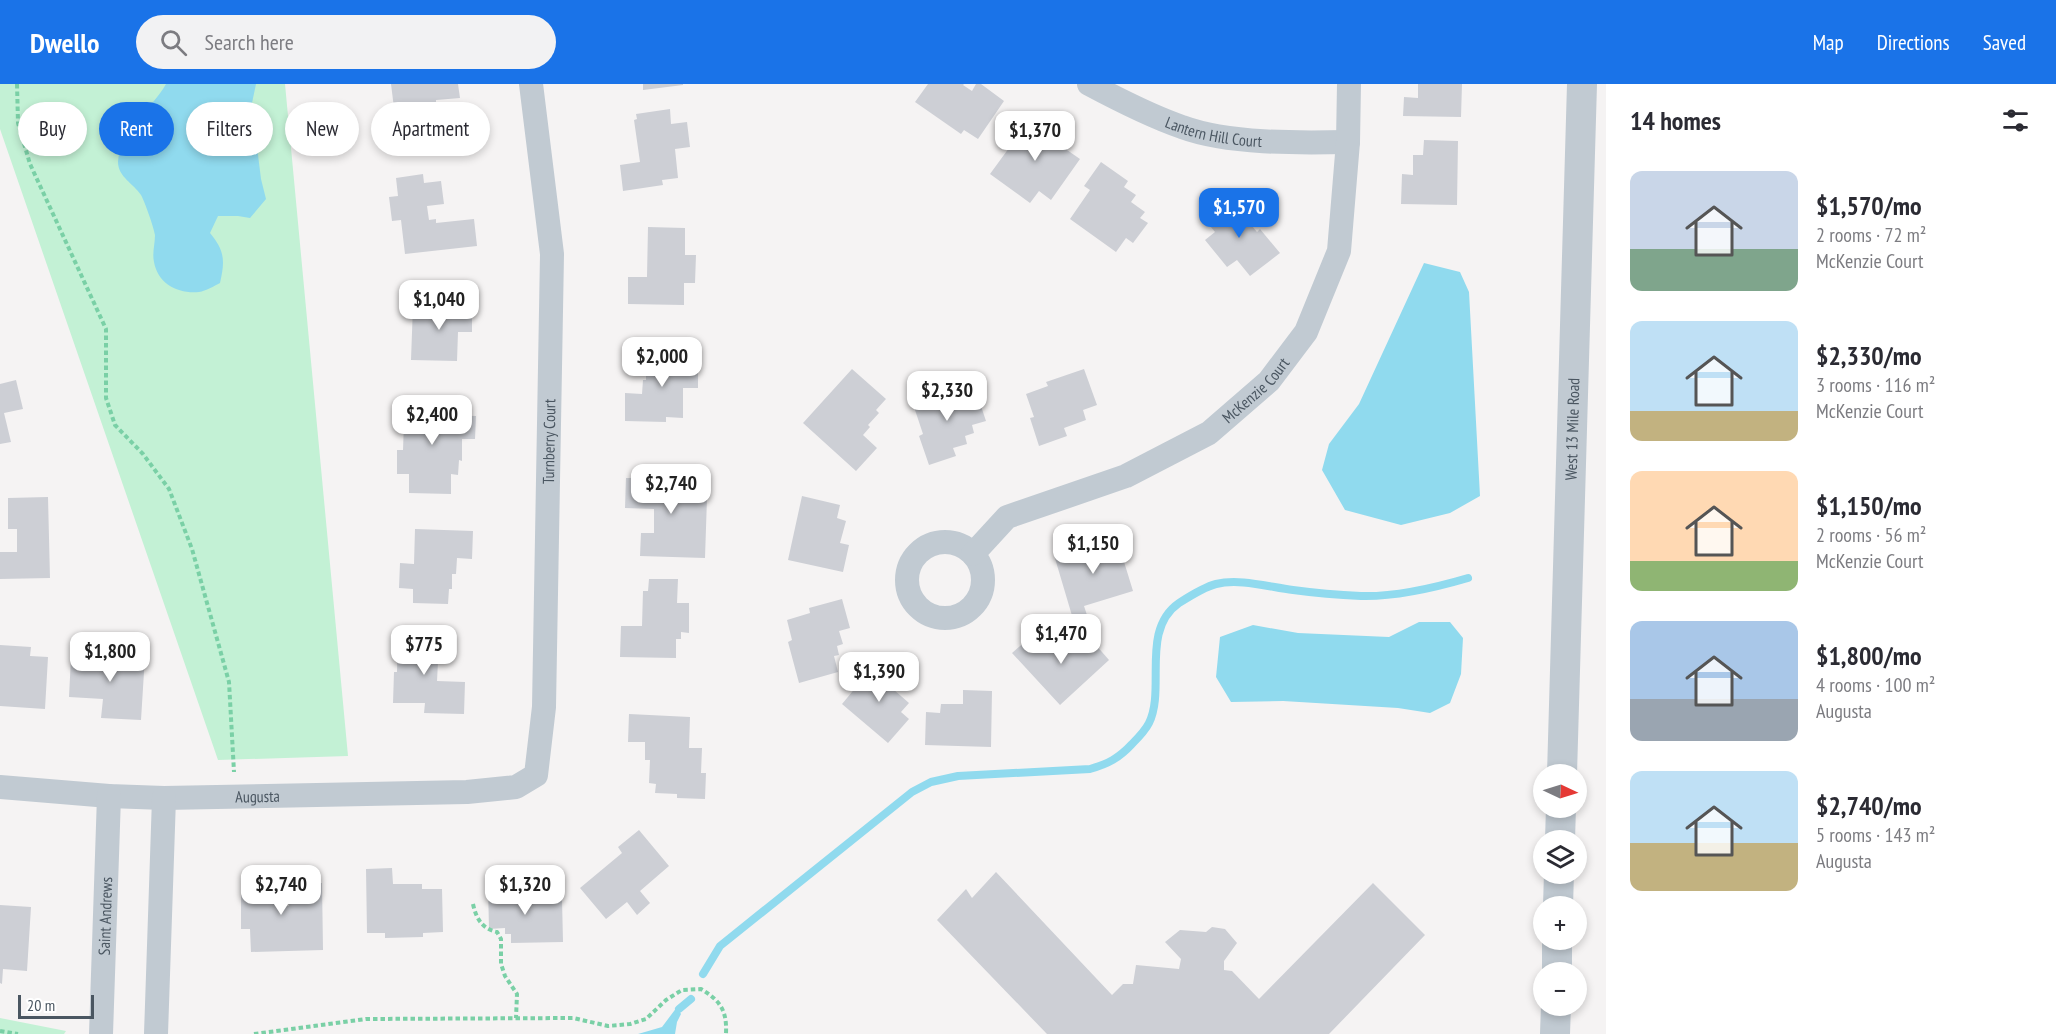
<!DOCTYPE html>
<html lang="en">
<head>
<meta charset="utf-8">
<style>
	:root { --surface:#fff; --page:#f2f2f3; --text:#2b2b33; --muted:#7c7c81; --accent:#1a73e8 }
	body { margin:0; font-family:"PT Sans Narrow",sans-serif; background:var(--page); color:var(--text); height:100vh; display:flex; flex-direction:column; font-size:22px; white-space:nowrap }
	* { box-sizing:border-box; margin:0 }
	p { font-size:20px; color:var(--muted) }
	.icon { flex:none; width:33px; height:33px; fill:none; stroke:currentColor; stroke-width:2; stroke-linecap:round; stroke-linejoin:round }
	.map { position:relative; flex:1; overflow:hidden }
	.side { display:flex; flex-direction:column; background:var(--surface); width:450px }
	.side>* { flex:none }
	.top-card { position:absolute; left:18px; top:18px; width:570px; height:54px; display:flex; gap:12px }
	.needle { width:39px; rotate:94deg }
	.fabs { position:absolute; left:1533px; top:680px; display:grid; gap:12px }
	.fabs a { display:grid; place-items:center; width:54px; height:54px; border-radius:50%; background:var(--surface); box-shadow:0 3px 9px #0003; font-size:30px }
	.scale { position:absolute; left:18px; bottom:15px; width:76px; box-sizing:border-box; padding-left:6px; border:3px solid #4a5661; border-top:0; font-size:16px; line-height:21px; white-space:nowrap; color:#4a5661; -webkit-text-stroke:4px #fff; paint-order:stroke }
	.price { position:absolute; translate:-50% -51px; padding:0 14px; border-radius:12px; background:#fff; color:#222; font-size:20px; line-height:39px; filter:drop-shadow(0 2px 3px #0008) }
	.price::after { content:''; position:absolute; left:50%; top:36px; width:18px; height:14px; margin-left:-9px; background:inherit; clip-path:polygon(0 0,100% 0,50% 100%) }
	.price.current { background:var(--accent); color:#fff }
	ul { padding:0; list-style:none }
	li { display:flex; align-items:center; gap:18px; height:150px; padding:0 24px }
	li span { display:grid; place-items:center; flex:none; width:168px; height:120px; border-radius:12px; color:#555 }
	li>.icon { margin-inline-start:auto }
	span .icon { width:72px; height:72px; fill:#fffc; stroke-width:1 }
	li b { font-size:26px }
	h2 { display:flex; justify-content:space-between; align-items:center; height:72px; padding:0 24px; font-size:26px }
	.tag { padding:0 21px; border-radius:27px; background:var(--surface); box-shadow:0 3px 9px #0003; font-size:21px; line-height:54px }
	.tag.current { background:var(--accent); color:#fff }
	header { display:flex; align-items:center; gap:36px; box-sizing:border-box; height:84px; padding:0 30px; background:var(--accent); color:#fff }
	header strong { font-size:28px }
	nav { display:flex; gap:33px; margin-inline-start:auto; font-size:21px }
	.search { width:420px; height:54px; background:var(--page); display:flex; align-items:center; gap:15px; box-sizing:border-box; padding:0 21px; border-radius:33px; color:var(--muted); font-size:22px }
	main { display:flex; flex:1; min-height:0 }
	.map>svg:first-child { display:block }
</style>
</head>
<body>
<header>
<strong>Dwello</strong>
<div class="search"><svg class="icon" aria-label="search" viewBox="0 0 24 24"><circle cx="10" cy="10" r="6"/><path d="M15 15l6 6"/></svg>Search here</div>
<nav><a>Map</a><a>Directions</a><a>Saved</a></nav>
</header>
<main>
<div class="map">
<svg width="1606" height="950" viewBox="0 0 1606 950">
	<rect width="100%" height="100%" fill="#f5f3f3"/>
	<path fill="#c3f1d5" d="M0,0H285L348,672L218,676L0,45Z
		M0,934L66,947L64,950H0Z"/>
	<path fill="#90daee" d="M166,0H256L248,38L257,63L261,95L266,115L250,134L238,132H218L210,149C225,167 225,177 220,199C214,202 206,207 199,208C178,210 158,200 154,178C152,169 155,160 155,151C154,144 145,118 141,111C134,100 118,93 118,78C120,46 152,25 166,0Z
		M1424,179L1460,188L1469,208L1480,412L1450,429L1401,441L1345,426L1322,386L1329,360L1359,320Z
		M1419,538H1450L1463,554L1461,590L1450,619L1430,629L1398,624L1283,617L1231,618L1216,593L1220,553L1253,541L1298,549L1389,553Z
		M677,923L681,930L677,938L675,950H638L662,943Z"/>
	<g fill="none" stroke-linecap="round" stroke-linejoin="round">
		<path stroke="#90daee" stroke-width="8" d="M703,890L720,862L912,708L931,698L958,692L1090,685C1108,680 1119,674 1132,660C1138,654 1145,647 1149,639C1166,605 1140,546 1179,519C1190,512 1204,503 1216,500C1239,494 1269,503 1293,506C1315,509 1338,511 1361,512C1397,513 1434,504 1468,494
			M679,925L691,915"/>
	</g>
	<path fill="#cdcfd5" d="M391,0H458L460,14L436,16V21H429L431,35L447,33L450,56L433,58L434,67L400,72Z
		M643,0H683V1L643,6Z
		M928,0H964L963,1L972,7L976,0H981L1004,17L978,55L964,46L961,50L915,18Z
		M1418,0H1462L1461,33L1403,32L1404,13L1418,14Z
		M670,25L671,40L687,38L690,63L675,65L678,94L662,96L663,101L623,107L620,81L640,78L634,36L637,35L636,30Z
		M1026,30L1050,47L1047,51L1055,56L1058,53L1070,61L1067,66L1080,75L1051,116L1039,107L1030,119L990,90L1017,53L1012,50Z
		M1424,56L1458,57L1457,121L1401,120L1402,90L1413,91V71H1423Z
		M1101,78L1128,97L1124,103L1136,111L1131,118L1145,128L1140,134L1148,139L1133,159L1126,154L1116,168L1070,135L1090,106L1084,102Z
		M423,90L424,99L441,97L444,120L427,122L429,136L436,135V139L474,135L477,162L405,170L401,136L392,137L389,113L398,112L396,94Z
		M1236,114L1251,133L1247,136L1257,148L1260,145L1280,169L1250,192L1237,176L1227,183L1205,156L1215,148L1206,137Z
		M648,143L685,144V171H696L695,199H684V221L628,220V193H647Z
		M413,221L472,222V248H458L457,277L411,276Z
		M650,264L684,265V280H698V304H683V334L666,333V338L625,337V309L642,310L643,296H646V281H650Z
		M852,285L886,315L876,326L879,329L868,341L870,343L863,351L877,364L856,387L803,339Z
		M1084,285L1097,321L1083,326L1086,336L1064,344L1067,352L1039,362L1030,334L1034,333L1026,310L1048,302L1046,298Z
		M16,296L23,325L4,329L11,358L0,360V300Z
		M964,300L970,316L978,313L986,337L972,341L974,349L965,352L967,360L953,364L956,372L929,381L919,352L923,350L912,317Z
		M397,319L442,320V331L476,332L475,355H462V377L459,376L458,391L451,390V410L409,409V390H397V366H403L404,338H397Z
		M655,390H684V395H704V414H707L705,474L640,472L641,449H654V425L625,424L626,394H654Z
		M802,412L840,421L837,434L846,437L840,459L849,461L843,488L788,476Z
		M48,413L50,494L0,495V468H17V445H8V414Z
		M415,445L473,447L472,475L457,474L456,490H452V505H449L448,520L413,519V505L399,504L400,479L414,480Z
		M1117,455L1133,507L1084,522L1087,531L1073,535L1054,471L1088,460L1089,464Z
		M649,495H678L677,519H689V549L681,548V555H676V574L620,573L621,542H642L643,507H648Z
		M842,515L850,544L839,547L843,560L837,562L839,571L834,572L838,588L799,599L788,558L792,556L787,536L810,529L809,524Z
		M398,546L434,547L433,578H438L437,597L465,598L464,630L424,629L425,619H393L394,588H397Z
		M1034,550L1051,569L1067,554L1076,564L1088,552L1109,576L1060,621L1012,569Z
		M0,561L31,563L30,572L48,573L45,625L0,622Z
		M89,568L145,572L141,636L101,634L103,615L69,613L71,573L89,574Z
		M877,578L900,597L893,605L909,619L901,628L909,635L888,659L842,620Z
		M963,606L992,607L991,663L925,661L926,628L940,629L941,620H963Z
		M629,630L690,633L689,664H702L701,689H706L705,715L677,714V710L655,709L656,700L649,699L650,676H645V658H628Z
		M639,746L669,782L640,807L650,819L637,831L627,818L606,835L580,804L622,769L618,763Z
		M392,784L393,800H422V805H442L443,848L423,849V853L385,854V849H367L366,785Z
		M274,787L275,822H289V813H301L300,800L322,799L323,866L251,868L250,845H241V811H245L244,788Z
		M996,788L1112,911L1123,900H1133L1136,881L1179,885L1181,875L1165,858L1180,846L1206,848L1212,843L1225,845L1237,859L1224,877V886L1232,887L1259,915L1373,799L1425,851L1329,950H1047L937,836L966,805L972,814Z
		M514,802L515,812L546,811L547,816L562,815L563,858L511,859V850H505V844L489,845L488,803Z
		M0,821L31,823L27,887L3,885L2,900L0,899Z"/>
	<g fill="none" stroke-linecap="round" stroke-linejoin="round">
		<path stroke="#7ad0a6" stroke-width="4" stroke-dasharray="4.5 3" stroke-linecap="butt" d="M17,0L18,39L30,80L106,245V314L115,341L143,370L169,405L192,465L229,598L234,688
			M473,820C476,834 482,845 497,848L501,855V880L505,892L517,910L516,934
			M0,947L18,950
			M254,950L366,935L573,934L608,942L630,940L646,935L666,916L682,906L701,905C721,917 727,927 726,950"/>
		<g stroke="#c1cad2" stroke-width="24">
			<path id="s1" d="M1089,0C1119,16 1150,32 1182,43C1228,60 1298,59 1348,58"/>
			<circle cx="945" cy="496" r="38"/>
			<path id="s2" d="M973,470L1007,433L1126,392L1209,349L1269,297L1306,248L1339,167L1348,58L1349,0"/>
			<path id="s3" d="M0,703L109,712L164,714L467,708L516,703L536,691L544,623L552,170L531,0"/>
			<path id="s4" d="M101,950L109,712"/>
			<path d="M156,950L164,714"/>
		</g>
		<g stroke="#c1cad2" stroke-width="30">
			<path id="s5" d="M1562,690L1582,0"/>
			<path d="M1560,756L1561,723"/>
			<path d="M1558,822L1559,789"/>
			<path d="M1557,888V855"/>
			<path d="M1555,950L1556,921"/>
		</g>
	</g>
	<g text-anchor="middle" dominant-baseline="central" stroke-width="5" stroke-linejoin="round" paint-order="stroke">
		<g font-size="16" fill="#4a5661" stroke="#fff">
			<text stroke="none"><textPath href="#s1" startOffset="135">Lantern Hill Court</textPath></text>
			<text stroke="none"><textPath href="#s2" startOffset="333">McKenzie Court</textPath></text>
			<text stroke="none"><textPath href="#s5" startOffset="345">West 13 Mile Road</textPath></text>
			<text stroke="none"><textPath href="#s3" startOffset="874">Turnberry Court</textPath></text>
			<text stroke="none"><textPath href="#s3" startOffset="258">Augusta</textPath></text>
			<text stroke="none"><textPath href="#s4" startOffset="118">Saint Andrews</textPath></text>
		</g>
	</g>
</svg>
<div class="fabs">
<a><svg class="needle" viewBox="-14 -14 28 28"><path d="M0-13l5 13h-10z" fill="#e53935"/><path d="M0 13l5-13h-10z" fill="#7c7c81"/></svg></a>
<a><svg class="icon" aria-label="layers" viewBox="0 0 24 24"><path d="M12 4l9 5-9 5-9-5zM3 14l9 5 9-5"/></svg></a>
<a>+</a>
<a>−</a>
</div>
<div class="scale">20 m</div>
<b class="price" style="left:1035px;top:78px">$1,370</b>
<b class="price current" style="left:1239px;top:155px">$1,570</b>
<b class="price" style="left:439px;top:247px">$1,040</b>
<b class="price" style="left:662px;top:304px">$2,000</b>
<b class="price" style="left:947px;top:338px">$2,330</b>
<b class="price" style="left:432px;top:362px">$2,400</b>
<b class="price" style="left:671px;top:431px">$2,740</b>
<b class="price" style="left:1093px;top:491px">$1,150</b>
<b class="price" style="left:1061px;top:581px">$1,470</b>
<b class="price" style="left:424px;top:592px">$775</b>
<b class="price" style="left:110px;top:599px">$1,800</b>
<b class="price" style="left:879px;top:619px">$1,390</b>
<b class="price" style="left:281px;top:832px">$2,740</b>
<b class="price" style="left:525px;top:832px">$1,320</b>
<div class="top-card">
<a class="tag">Buy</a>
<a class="tag current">Rent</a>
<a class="tag">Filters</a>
<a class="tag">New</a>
<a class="tag">Apartment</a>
</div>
</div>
<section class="side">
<h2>14 homes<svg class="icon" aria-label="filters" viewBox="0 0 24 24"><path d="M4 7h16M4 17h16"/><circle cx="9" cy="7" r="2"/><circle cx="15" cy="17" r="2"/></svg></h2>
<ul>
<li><span style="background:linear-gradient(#c9d6e8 65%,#7fa58c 0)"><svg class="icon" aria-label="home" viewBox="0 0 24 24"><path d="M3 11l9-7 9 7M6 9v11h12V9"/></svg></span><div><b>$1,570/mo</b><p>2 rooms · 72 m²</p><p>McKenzie Court</p></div></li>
<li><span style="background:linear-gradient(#bfe0f5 75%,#c2b280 0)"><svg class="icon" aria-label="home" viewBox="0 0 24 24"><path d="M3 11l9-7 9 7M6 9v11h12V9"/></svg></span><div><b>$2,330/mo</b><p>3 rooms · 116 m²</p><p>McKenzie Court</p></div></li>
<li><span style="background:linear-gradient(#ffd9b3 75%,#8fb573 0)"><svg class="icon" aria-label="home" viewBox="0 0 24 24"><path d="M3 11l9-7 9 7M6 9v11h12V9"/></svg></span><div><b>$1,150/mo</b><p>2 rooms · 56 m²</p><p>McKenzie Court</p></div></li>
<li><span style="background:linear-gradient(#a9c7e8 65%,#9aa5b1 0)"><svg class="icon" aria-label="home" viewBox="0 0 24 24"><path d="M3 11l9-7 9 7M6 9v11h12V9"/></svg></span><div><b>$1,800/mo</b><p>4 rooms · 100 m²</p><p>Augusta</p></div></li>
<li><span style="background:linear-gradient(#bfe0f5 60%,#c2b280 0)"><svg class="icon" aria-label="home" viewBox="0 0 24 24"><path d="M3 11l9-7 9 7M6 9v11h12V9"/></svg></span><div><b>$2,740/mo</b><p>5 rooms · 143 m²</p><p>Augusta</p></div></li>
</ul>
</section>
</main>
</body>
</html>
